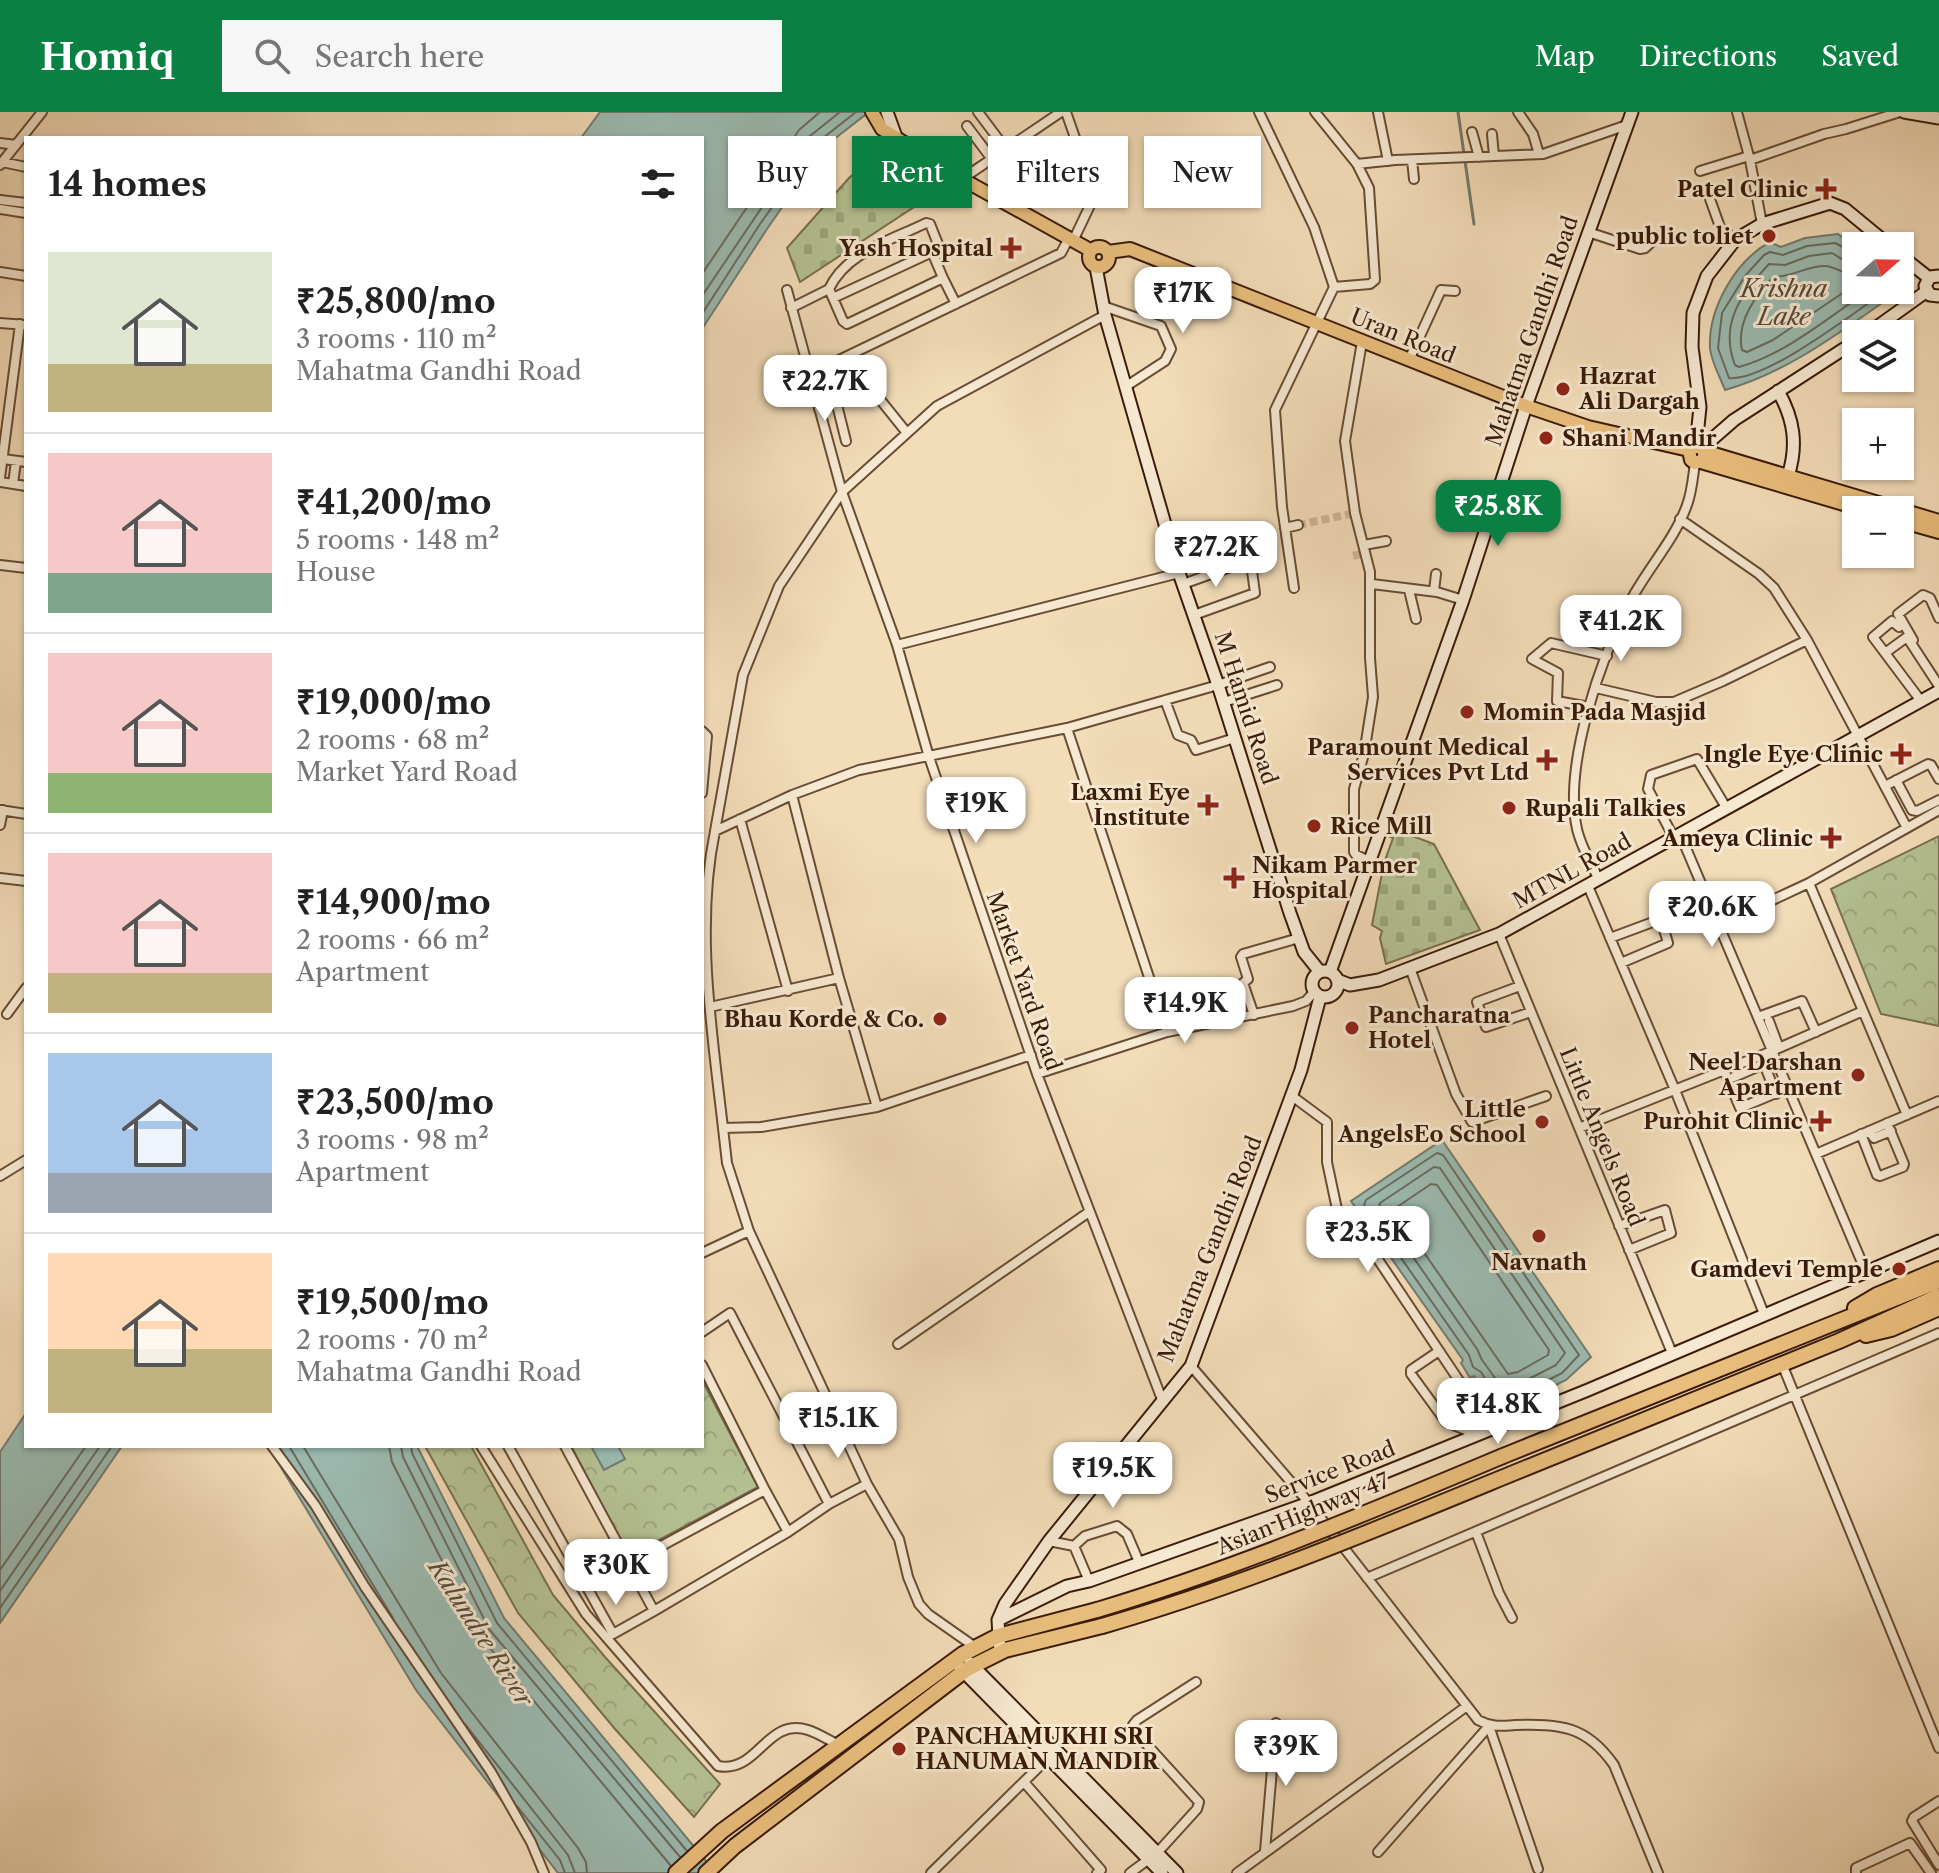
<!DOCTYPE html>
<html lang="en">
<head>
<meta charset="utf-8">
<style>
	:root { --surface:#fff; --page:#f6f6f6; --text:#222; --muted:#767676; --line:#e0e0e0; --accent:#0b8043 }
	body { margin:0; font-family:"Libre Caslon Text",serif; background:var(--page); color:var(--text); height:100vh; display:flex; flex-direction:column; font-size:30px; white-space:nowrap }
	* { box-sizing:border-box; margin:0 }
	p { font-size:26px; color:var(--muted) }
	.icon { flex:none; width:44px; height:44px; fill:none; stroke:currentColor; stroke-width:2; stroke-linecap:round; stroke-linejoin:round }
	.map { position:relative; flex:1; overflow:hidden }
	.details { position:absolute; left:24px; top:24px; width:680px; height:1312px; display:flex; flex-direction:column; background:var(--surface); border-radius:0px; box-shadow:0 2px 6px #0004 }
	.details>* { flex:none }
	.banner { position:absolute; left:728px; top:24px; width:760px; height:72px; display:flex; gap:16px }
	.needle { width:52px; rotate:70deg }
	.controls { position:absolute; left:1842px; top:120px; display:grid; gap:16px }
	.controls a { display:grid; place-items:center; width:72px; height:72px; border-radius:0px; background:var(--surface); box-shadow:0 2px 6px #0004; font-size:40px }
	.price { position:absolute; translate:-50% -68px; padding:0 18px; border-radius:16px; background:#fff; color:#222; font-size:26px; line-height:52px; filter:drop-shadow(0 2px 4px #0008) }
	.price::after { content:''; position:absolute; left:50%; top:48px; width:24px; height:18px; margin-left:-12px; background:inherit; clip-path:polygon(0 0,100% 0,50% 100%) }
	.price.on { background:var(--accent); color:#fff }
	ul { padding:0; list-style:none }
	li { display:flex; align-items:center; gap:24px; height:200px; padding:0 24px }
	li+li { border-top:2px solid var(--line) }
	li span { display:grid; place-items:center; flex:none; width:224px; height:160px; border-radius:0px; color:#555 }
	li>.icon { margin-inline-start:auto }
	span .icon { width:96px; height:96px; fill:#fffc; stroke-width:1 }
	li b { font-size:34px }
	h2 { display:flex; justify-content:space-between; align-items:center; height:96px; padding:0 24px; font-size:34px }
	.pill { padding:0 28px; border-radius:0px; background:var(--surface); box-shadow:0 2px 6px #0004; font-size:28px; line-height:72px }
	.pill.on { background:var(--accent); color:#fff }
	header { display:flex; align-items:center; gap:48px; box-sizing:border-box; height:112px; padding:0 40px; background:var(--accent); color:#fff }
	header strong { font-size:38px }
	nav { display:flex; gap:44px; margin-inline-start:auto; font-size:28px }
	.search { width:560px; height:72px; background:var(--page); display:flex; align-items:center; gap:20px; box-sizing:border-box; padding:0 28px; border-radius:0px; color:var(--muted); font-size:30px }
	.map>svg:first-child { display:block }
</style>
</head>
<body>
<header>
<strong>Homiq</strong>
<div class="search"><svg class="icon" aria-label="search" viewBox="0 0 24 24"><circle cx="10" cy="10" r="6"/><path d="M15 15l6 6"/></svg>Search here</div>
<nav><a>Map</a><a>Directions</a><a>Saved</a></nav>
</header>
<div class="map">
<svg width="1939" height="1761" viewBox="0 0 1939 1761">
	<defs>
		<pattern id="cemetery-stones" width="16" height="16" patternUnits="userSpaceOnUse" patternTransform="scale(2)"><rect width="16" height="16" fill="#b5c294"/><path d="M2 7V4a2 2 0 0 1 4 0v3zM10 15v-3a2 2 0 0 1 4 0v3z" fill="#9ca67e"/></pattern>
		<pattern id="park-crowns" width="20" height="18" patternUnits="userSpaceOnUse" patternTransform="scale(2)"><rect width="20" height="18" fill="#b5c294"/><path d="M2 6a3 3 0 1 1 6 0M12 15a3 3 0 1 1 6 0" fill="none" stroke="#9ca67e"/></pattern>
	</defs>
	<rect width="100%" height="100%" fill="#f3ddb9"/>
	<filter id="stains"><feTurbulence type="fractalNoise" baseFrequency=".0025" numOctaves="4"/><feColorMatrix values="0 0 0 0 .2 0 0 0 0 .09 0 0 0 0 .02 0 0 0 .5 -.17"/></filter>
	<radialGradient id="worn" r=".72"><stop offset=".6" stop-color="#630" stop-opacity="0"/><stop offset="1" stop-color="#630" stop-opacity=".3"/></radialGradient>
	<path fill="url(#cemetery-stones)" stroke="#786e4e" stroke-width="2" d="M889,32L952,70L800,170L787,136L849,66Z
		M1388,715L1434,732L1480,818L1386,852L1380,826L1382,819L1372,813L1384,751L1393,726L1384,722Z"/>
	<path fill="url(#park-crowns)" stroke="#786e4e" stroke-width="2" d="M1939,724V914L1881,902L1831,777Z
		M702,1268L758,1375L629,1444L571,1334H702Z
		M425,1334H471L553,1483L605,1545L720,1672L694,1705L615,1617L518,1501Z"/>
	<path fill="#9bbbb2" stroke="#747b6e" stroke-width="2" d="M600,0H869L824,35L767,117L702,217V26H581Z
		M1838,122L1856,135V178H1895V182C1841,219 1789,260 1725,278C1720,265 1711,249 1710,236C1708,197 1735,149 1770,130L1781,135L1805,126Z
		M1442,1028L1591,1245L1566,1268L1498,1302L1474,1264L1470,1266L1461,1251L1463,1248L1351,1089Z
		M26,1301V1334H122L0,1511V1340Z
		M268,1334H417L504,1506L716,1761H558L416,1578Z
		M591,1334H618L625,1347L604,1358Z"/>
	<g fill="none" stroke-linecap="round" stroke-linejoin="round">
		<path stroke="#6a6b5e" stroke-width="2" d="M1856,142L1835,131L1807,134L1783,143L1770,140L1764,143L1745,164L1722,201L1718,236L1729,266C1765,270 1855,200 1887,178
			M1856,152L1848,151L1832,141L1809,144L1785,153L1769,152C1741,182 1719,212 1735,253L1739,255C1786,242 1829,205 1869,178
			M702,162L799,18L820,0
			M1856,164C1845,163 1835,154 1825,154C1807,154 1792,165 1773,165C1755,184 1736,211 1742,238L1747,240L1773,228L1856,172
			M702,184L810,24L840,0
			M702,202L760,112L818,30L856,0
			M1437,1041L1443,1043L1579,1243L1562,1261L1503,1291L1499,1289L1481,1260L1473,1255L1469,1243L1364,1093L1366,1088Z
			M1434,1055L1440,1056L1565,1241L1556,1253L1507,1278L1503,1277L1482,1248L1477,1237L1379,1096L1380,1091Z
			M1431,1072L1437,1073L1549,1238L1548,1243L1518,1260L1508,1262L1396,1100L1397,1095Z
			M289,1334L393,1506
			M303,1334L441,1561L578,1736L586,1750L587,1761
			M389,1334L392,1350L480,1524L671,1754
			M401,1334L403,1345L489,1517L680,1745
			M411,1334L412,1341L497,1511L687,1739
			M0,1458L86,1334
			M0,1479L100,1334
			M0,1496L112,1334
			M465,1612L568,1743L575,1761
			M517,1694L560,1748L565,1761"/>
		<path stroke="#747b6e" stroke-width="3" d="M1458,0L1474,112"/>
		<path stroke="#ceb696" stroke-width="8" stroke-dasharray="8 4" stroke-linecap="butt" d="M1298,413L1350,402
			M1353,444L1361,442"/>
		<defs>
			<path id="street" d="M978,0L1005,36
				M1066,0L1095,83L1073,129
				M1259,0L1314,115L1334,175L1275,298L1282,395L1294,476
				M1315,0L1357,52L1369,76L1375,168L1370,172L1334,175
				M1378,0L1388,49
				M1518,0L1533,22L1539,42
				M1737,0L1750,48L1762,112
				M967,14L991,46
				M1472,20L1479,45
				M1492,22L1494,44
				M1013,30L1052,64
				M0,31L16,33
				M1412,48L1414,67
				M1750,48L1824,22L1846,17L1900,0
				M2,50L26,55
				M1357,52L1395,48L1543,42L1627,13
				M0,53L42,0
				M1700,59L1749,44
				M962,67L1061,0
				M1710,87L1720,115L1735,128
				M0,88L26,91
				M0,97L26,101
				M1588,120L1640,137L1645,136L1658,124
				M0,160L26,164
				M829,177C846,140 892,128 926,111L930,112L938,132L932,140L943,166
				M787,178L842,380L897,533L929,645L1037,962L1163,1290
				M833,186L932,140
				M1103,194L1161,214L1171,237L1165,249L1125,275
				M791,196L829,177L843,209L847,212L943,166L956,192
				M0,211L26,213
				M1362,230L1345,329L1355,401L1370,460V546L1373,585L1364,642L1354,677V740L1356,743L1369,749
				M1409,248L1441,178L1455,179
				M810,262L1061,141L1069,126
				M835,285L846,329
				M819,297L862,265L907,321
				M3,347L26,350
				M0,366L20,212
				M0,370L26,374
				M13,372L16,349
				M1680,407L1759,462L1774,476L1807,528L1907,716
				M1285,416L1298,413
				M1364,433L1386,429
				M1173,442L1232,422
				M0,453L26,456
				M1183,472L1239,452
				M1372,472L1437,480L1463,488
				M1409,478L1416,507
				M1434,479L1436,462
				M1194,503L1255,481L1252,459L1256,453L1252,442L1246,441L1245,436
				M1913,528L1898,502L1923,483L1930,486L1939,506
				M897,533L1179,461
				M1885,541L1873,525L1892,509L1899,515
				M1596,576L1656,590H1674L1723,569L1807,528
				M1165,588L1178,623L1191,628L1196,638L1235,626
				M1921,589L1885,541L1907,525L1939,574
				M1224,590L1277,573
				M1589,595L1557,589L1558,561L1532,547L1551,531L1607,544
				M1067,616L1167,920
				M702,619L707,624L702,681
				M1896,668L1912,698L1917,699L1939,688
				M1885,674L1928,652L1931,653L1939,667
				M792,683L839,866L877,995
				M0,698L26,702
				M740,707L788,879
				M0,713L3,698
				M715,719L743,563L779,474L842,380L937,294L1105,203
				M1680,722L1866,1160
				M1674,726L1648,677L1651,663L1697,647L1727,697
				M0,766L26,769
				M1599,768C1591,751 1581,735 1577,717C1563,653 1601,545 1631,488C1648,456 1675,427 1687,393C1692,380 1693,364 1695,351
				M1809,771L1907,1003
				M1588,774L1675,978L1764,1202
				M1719,813L1809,771L1939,698
				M1499,822L1672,1241
				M1610,826L1661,807L1668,831L1621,851
				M1410,856L1456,982L1472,1010L1546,984
				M1520,874L1477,890L1486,915L1531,900
				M710,895L839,866
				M7,902L26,876
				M1254,903L1243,871L1248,867L1241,845L1243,842L1299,826
				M1758,905L1802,889L1816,920
				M1769,909L1779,936
				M1031,943L877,995L761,1015L723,1016C712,919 695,816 715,719L792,683L859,658L1067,616L1218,573L1270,555
				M1724,958L1740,996L1788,976
				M1037,962L1167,920L1293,894L1306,889L1314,880
				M1734,965L1764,952L1776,982
				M1292,984L1327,1010V1050L1338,1102L1375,1143L1492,1318
				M723,1016L727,1051L749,1119L867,1372L899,1427L908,1465L919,1492L928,1502L975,1535
				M1579,1016L1772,939L1863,899
				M1869,1019L1874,1026L1891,1019
				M1861,1022L1877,1063L1880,1064L1903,1055L1904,1052L1887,1011
				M1816,1042L1939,989
				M0,1064L26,1048
				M1619,1114L1665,1098L1671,1121L1629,1138
				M702,1141L749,1119
				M702,1220L730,1201L829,1392L867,1372
				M898,1232L1089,1100
				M1439,1239L1411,1258V1262L1446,1310L1478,1323
				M1782,1252L1939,1636
				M1191,1254L1309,1391L1478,1608C1491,1615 1500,1614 1515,1613C1560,1612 1586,1613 1614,1653L1658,1761
				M272,1334L315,1393L365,1475L491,1660L531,1730L544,1761
				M481,1334L586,1502L718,1654C758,1662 766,1605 808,1618C818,1621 828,1628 837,1632
				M508,1334L613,1522L654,1499L565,1334
				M765,1378L788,1420L829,1392
				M1476,1420L1499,1481L1512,1506
				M1049,1429L1074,1434L1085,1424L1117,1414L1127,1422L1139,1450
				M1074,1434L1089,1469
				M628,1452L765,1378L702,1253
				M1367,1466L1939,1221
				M654,1499L788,1420
				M1024,1670L1101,1758L1097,1761
				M1939,1689L1914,1705L1912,1709L1939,1753
				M1265,1739L1276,1611
				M1378,1740L1489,1614L1538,1757
				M931,1761L1050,1644
				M1130,1761L1157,1741L1197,1697L1199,1690L1139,1624L1133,1613L1137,1608L1196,1570
				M1237,1761L1467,1594
				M1856,1761V1756L1910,1731L1931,1761"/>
			<path id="secondary" d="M887,0L895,22
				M1904,0L1939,6
				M1900,143L1929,166
				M1096,155L1105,203L1179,461L1218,573L1290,801L1304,840L1320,860
				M1939,164L1930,165L1925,174L1930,183L1939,184
				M1867,222L1927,179
				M1778,279C1794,307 1798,333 1788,364
				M1696,334L1700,295L1692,235L1693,201L1707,164L1735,128L1762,112L1830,91L1845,97L1890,134
				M1702,336L1734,308L1856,229
				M1312 872a13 13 0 1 1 26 0a13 13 0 1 1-26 0Z
				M1330,860L1463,488L1526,294L1632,0
				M1337,868L1350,873L1379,868L1499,822L1939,579
				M998,1508L1067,1474L1089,1469L1309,1391L1588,1278L1939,1129
				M1000,1540L998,1508L1005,1492L1049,1429L1191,1254L1301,958L1320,885
				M970,1551L1177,1761
				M960,1556L1162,1761"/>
			<path id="primary" d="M872,0L882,17L962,67L1090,138
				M1089 145a10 10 0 1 1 20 0a10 10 0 1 1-20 0Z
				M1108,140L1130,137L1526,294L1588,315L1689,338L1693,335H1700L1705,341L1703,348L1695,351L1691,348L1689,338
				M1704,339L1939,409
				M1701,350L1864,398
				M1900,409L1939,420"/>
			<path id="highway" d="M1855,1196L1877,1183L1939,1157
				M1866,1223L1891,1217L1939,1196
				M1503,1344L1939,1169
				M1511,1362L1839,1229L1939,1184
				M676,1761L722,1719L963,1542L998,1524L1097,1498
				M706,1761L735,1734L967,1557L1005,1538L1102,1514"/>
		</defs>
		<use href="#street" stroke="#684c35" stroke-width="12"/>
		<use href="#secondary" stroke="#3a1b09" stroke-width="15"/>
		<use href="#primary" stroke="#3a1b09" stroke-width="16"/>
		<use href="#highway" stroke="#3a1b09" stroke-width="18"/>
		<use href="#street" stroke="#f7e9d2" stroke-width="8"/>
		<use href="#secondary" stroke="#f7e9d2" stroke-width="11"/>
		<use href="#primary" stroke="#eabe7c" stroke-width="12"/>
		<use href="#highway" stroke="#eabe7c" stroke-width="14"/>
		<defs>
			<path id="highway-bridge" d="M1097,1498C1237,1456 1369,1400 1503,1344
				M1102,1514C1244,1473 1375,1418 1511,1362"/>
		</defs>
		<use href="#highway-bridge" stroke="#3a1b09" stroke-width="18" stroke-linecap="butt"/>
		<use href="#highway-bridge" stroke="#eabe7c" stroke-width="14"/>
	</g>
	<g fill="#8f2418" stroke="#f7e9d2" stroke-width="3">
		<path d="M1822 65h8v8h8v8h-8v8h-8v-8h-8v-8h8z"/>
		<circle cx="1769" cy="124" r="8"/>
		<path d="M1007 124h8v8h8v8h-8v8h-8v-8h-8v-8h8z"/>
		<circle cx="1563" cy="277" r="8"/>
		<circle cx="1546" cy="326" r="8"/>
		<circle cx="1467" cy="600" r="8"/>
		<path d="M1897 630h8v8h8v8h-8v8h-8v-8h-8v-8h8z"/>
		<path d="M1543 636h8v8h8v8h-8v8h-8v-8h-8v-8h8z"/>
		<path d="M1204 681h8v8h8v8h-8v8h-8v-8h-8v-8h8z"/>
		<circle cx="1509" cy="696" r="8"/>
		<circle cx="1314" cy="714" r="8"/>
		<path d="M1827 714h8v8h8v8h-8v8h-8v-8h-8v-8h8z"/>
		<path d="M1230 754h8v8h8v8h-8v8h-8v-8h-8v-8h8z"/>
		<circle cx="940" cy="907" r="8"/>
		<circle cx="1352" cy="916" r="8"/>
		<circle cx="1858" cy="963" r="8"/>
		<path d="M1817 997h8v8h8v8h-8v8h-8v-8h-8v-8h8z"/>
		<circle cx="1542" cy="1010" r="8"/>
		<circle cx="1539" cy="1124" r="8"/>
		<circle cx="1899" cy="1157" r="8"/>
		<circle cx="899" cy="1637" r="8"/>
	</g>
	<g text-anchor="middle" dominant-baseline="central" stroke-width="6" stroke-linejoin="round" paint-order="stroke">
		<g font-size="22" font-weight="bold" fill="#3a1b09" stroke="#f7e9d2" text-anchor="end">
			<text x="1808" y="77">Patel Clinic</text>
			<text x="1753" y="124">public toliet</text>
			<text x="993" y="136">Yash Hospital</text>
			<text x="1579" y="264" text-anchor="start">Hazrat<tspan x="1579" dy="25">Ali Dargah</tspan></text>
			<text x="1562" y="326" text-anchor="start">Shani Mandir</text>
			<text x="1483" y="600" text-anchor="start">Momin Pada Masjid</text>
			<text x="1529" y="635">Paramount Medical<tspan x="1529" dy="25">Services Pvt Ltd</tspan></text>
			<text x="1883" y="642">Ingle Eye Clinic</text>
			<text x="1190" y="680">Laxmi Eye<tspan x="1190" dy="25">Institute</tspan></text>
			<text x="1525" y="696" text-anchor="start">Rupali Talkies</text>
			<text x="1330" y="714" text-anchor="start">Rice Mill</text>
			<text x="1813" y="726">Ameya Clinic</text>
			<text x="1252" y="753" text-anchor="start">Nikam Parmer<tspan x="1252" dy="25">Hospital</tspan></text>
			<text x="1368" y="903" text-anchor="start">Pancharatna<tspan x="1368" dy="25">Hotel</tspan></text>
			<text x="924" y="907">Bhau Korde &amp; Co.</text>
			<text x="1842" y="950">Neel Darshan<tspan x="1842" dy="25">Apartment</tspan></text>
			<text x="1526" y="997">Little<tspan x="1526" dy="25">AngelsEo School</tspan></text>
			<text x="1803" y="1009">Purohit Clinic</text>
			<text x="1539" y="1150" text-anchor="middle">Navnath</text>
			<text x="1883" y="1157">Gamdevi Temple</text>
			<text x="915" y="1624" text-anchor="start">PANCHAMUKHI SRI<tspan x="915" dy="25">HANUMAN MANDIR</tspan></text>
		</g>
		<g font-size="22" fill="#3a1b09" stroke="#f7e9d2">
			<text transform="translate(1532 219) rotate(-71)">Mahatma Gandhi Road</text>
			<text transform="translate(1403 224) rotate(22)">Uran Road</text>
			<text transform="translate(1246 596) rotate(72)">M Hamid Road</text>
			<text transform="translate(1572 759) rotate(-29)">MTNL Road</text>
			<text transform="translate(1024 869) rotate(71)">Market Yard Road</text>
			<text transform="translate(1602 1025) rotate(68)">Little Angels Road</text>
			<text transform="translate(1210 1137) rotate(-68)">Mahatma Gandhi Road</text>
			<text transform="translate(1330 1360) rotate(-21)">Service Road</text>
			<text transform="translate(1303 1402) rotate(-22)">Asian Highway 47</text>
		</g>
		<g font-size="24" font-style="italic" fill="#574b3c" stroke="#f7e9d2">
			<text x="1784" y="176">Krishna<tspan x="1784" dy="28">Lake</tspan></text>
			<text transform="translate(481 1521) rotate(57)">Kalundre River</text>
		</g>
	</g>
	<rect width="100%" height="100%" filter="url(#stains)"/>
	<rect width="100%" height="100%" fill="url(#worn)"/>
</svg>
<div class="controls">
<a><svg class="needle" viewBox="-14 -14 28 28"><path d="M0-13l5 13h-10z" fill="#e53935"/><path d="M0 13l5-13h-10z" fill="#767676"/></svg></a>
<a><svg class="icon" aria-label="layers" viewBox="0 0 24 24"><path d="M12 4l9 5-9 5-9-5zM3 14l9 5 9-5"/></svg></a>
<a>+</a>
<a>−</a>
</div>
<b class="price" style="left:1183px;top:223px">₹17K</b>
<b class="price" style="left:825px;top:311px">₹22.7K</b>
<b class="price on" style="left:1498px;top:436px">₹25.8K</b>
<b class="price" style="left:1216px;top:477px">₹27.2K</b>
<b class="price" style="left:1621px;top:551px">₹41.2K</b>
<b class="price" style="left:976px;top:733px">₹19K</b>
<b class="price" style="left:1712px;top:837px">₹20.6K</b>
<b class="price" style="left:1185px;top:933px">₹14.9K</b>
<b class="price" style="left:1368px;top:1162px">₹23.5K</b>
<b class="price" style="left:1498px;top:1334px">₹14.8K</b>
<b class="price" style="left:838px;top:1348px">₹15.1K</b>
<b class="price" style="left:1113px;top:1398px">₹19.5K</b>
<b class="price" style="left:616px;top:1495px">₹30K</b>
<b class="price" style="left:1286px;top:1676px">₹39K</b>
<div class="banner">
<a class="pill">Buy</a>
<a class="pill on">Rent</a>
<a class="pill">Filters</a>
<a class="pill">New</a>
</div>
<section class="details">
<h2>14 homes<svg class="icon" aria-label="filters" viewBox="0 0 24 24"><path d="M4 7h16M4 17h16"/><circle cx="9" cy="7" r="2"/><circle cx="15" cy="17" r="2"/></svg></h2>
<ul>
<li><span style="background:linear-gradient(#dfe7d0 70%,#c2b280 0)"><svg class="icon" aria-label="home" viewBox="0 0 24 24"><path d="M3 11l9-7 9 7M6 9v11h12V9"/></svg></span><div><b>₹25,800/mo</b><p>3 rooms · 110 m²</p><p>Mahatma Gandhi Road</p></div></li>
<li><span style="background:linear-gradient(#f6c9c9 75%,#7fa58c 0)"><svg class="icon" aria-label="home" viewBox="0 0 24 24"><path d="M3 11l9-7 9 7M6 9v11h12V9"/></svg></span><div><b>₹41,200/mo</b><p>5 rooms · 148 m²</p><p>House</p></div></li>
<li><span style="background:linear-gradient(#f6c9c9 75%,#8fb573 0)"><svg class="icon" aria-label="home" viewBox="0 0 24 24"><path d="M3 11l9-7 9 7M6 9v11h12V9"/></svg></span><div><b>₹19,000/mo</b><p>2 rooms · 68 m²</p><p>Market Yard Road</p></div></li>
<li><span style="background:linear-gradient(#f6c9c9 75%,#c2b280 0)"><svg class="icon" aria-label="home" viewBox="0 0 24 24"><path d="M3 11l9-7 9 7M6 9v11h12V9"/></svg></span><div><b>₹14,900/mo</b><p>2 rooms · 66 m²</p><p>Apartment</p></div></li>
<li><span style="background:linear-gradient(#a9c7e8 75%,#9aa5b1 0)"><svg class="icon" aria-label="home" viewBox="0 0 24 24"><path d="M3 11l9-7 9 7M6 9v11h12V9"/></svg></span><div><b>₹23,500/mo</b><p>3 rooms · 98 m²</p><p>Apartment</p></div></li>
<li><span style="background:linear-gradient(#ffd9b3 60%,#c2b280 0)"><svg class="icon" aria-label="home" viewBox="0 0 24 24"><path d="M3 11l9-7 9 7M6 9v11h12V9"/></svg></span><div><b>₹19,500/mo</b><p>2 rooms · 70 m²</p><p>Mahatma Gandhi Road</p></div></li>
</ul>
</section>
</div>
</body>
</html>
